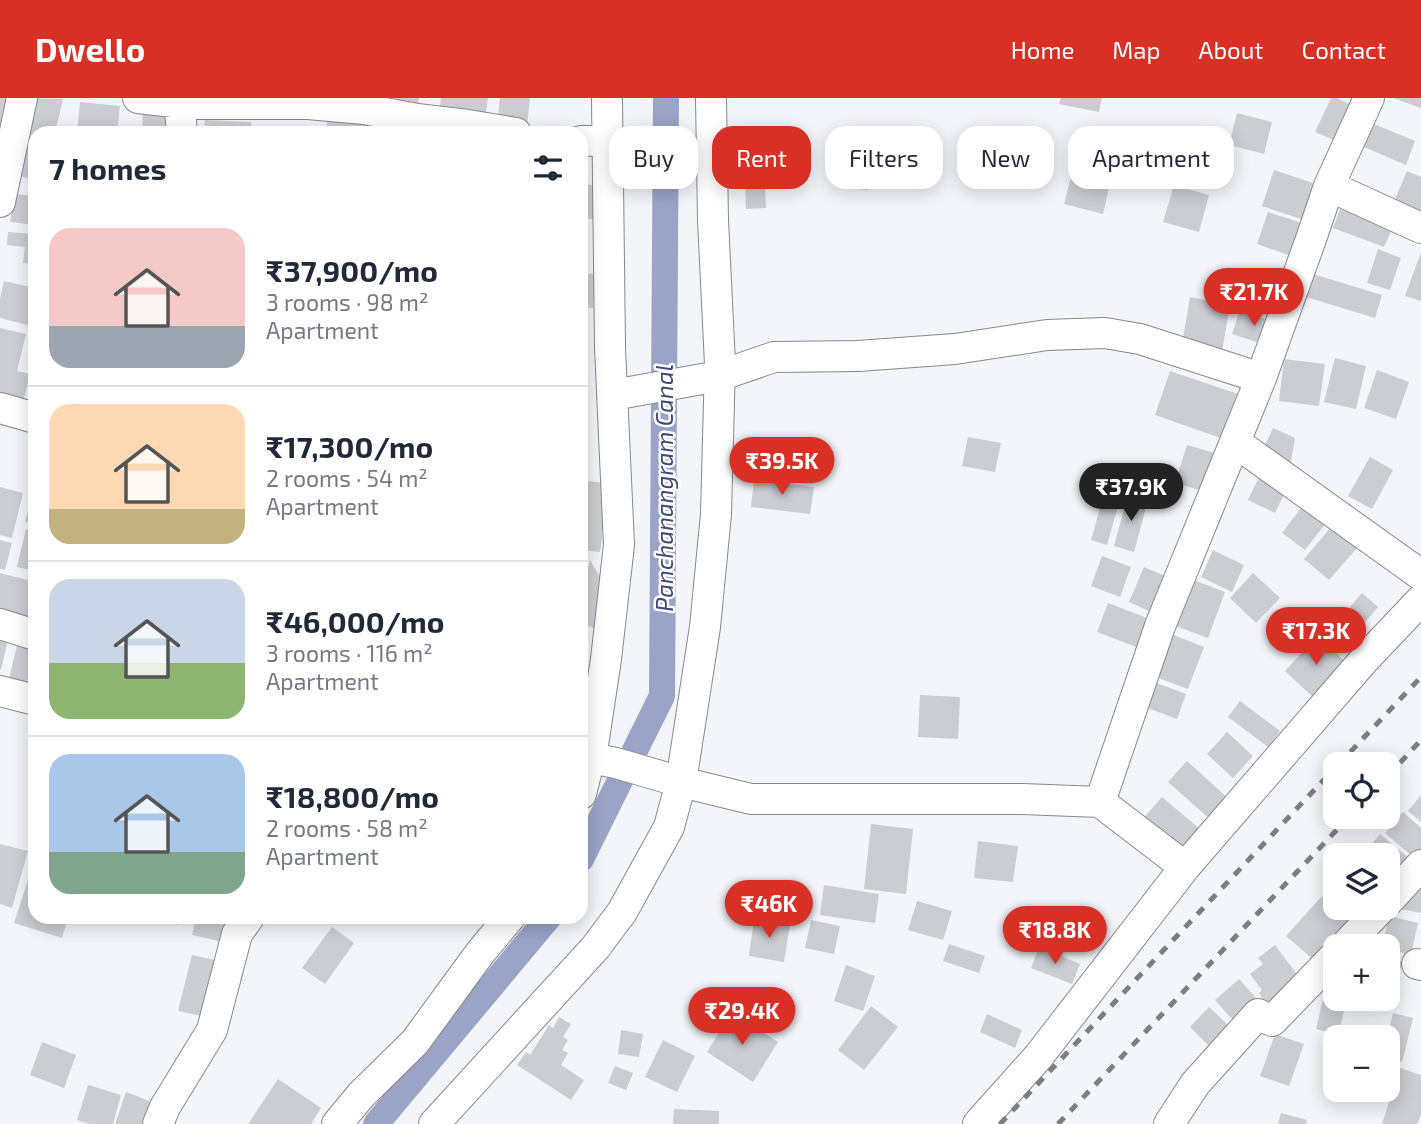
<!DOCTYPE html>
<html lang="en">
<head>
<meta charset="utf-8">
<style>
	:root { --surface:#fff; --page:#f6f6f7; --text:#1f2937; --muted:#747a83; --line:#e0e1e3; --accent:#d93025 }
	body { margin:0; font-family:"Exo 2",sans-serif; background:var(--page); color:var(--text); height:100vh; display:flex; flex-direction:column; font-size:26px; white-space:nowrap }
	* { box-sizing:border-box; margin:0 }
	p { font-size:23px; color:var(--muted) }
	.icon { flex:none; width:38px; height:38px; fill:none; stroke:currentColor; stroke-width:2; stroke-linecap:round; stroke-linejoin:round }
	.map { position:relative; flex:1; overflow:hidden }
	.sheet { position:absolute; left:28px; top:28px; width:560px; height:798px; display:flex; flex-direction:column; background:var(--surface); border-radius:21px; box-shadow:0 4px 18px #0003 }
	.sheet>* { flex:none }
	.guide { position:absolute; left:609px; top:28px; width:665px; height:63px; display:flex; gap:14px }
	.tools { position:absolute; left:1323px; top:654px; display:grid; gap:14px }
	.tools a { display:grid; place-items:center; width:77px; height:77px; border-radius:14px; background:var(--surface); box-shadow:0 4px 18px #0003; font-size:35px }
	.price { position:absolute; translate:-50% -60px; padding:0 16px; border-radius:24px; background:var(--accent); color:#fff; font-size:23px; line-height:46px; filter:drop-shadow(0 2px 4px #0008) }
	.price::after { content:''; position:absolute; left:50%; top:42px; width:21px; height:16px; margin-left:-10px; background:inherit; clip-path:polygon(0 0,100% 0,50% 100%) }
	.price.selected { background:#222; color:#fff }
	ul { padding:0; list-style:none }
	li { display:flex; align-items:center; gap:21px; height:175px; padding:0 21px }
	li+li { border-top:2px solid var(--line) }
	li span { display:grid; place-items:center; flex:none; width:196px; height:140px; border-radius:21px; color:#555 }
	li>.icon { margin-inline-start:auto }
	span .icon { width:84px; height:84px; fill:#fffc; stroke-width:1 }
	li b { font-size:30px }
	h2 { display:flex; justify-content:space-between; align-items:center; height:84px; padding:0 21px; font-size:30px }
	.pill { padding:0 24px; border-radius:21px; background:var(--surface); box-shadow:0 4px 18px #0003; font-size:24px; line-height:63px }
	.pill.selected { background:var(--accent); color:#fff }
	header { display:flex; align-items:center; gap:42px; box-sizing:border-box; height:98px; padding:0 35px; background:var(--accent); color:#fff }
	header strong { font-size:33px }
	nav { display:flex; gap:38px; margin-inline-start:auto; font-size:24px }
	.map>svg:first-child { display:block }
</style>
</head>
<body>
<header>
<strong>Dwello</strong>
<nav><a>Home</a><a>Map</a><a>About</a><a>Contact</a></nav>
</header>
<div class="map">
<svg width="1421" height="1026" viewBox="0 0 1421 1026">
	<rect width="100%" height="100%" fill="#f3f5fa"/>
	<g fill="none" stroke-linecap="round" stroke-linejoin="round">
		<path stroke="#99a4c7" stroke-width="26" d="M581,761L662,598L666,0
			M376,1026L549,819"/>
	</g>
	<path fill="#cccdd3" d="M0,0H7L1,26H0Z
		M25,0L63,1L55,35H35V38L17,34Z
		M396,0H419L418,11L395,8Z
		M441,0H488L485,20L439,15Z
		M500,0H530L527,29L497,25Z
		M1061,0H1102L1099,14L1059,6Z
		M1331,0H1337L1359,11L1343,46L1315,34Z
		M1393,0H1421V10Z
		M80,4L120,8L117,35H77Z
		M143,11L178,13L177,35H142Z
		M1237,15L1272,24L1264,56L1229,47Z
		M328,18L406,27V35H326Z
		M205,22L251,24V35H204Z
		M1374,26L1415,43L1406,67L1364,49Z
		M23,42L35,45V82L15,77Z
		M786,57L787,84H765L766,110L746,111L744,58Z
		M843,63L871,65L868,92L840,89Z
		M1073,71L1111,81L1103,116L1064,106Z
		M1274,72L1322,88L1310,124L1262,108Z
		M1407,73L1421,79V124L1391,111Z
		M581,86L606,88L603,122L581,120Z
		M1174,87L1209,97L1199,134L1163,124Z
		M14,96L35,98V127L10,124Z
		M1340,111L1392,131L1384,149L1333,130Z
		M1268,114L1302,125L1291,158L1257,146Z
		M8,134L35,136V166L23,165L25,149L7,147Z
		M1378,151L1401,160L1390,192L1367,185Z
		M1421,154V203L1405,198Z
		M581,175L596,176L593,210L581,209Z
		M1313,176L1382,197L1375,220L1306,199Z
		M4,183L35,190V229L0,220V201Z
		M1190,199L1230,207L1221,259L1181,252Z
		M1240,212L1276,225L1269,248L1232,236Z
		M0,230L26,236L17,273L30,276L21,313L0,308Z
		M1335,260L1366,268L1356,311L1324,304Z
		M1284,261L1325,266L1319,308L1279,303Z
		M1377,272L1409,284L1396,321L1364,310Z
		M1170,273L1247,299L1232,344L1155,317Z
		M1273,330L1295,340L1290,370L1261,356Z
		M968,339L1001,345L995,374L962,368Z
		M1187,347L1218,356L1206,394L1175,385Z
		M1370,359L1393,372L1372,411L1348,398Z
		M1261,375L1288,388L1275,415L1248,402Z
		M581,382L610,386L600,454L581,452Z
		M754,382L814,389L810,416L751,409Z
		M1107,386L1123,391L1107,447L1091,442Z
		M0,389L23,395L12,440L0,437Z
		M33,393H35V426L25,424Z
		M1128,397L1148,402L1134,454L1114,448Z
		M1307,402L1330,420L1305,452L1282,435Z
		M1338,421L1363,443L1329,482L1304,461Z
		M26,431L35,434V473L17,469Z
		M0,442L12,445L5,472L0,471Z
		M1213,452L1244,467L1232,494L1201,479Z
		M1102,458L1131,469L1120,499L1091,488Z
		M590,462L600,479L607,534L581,526V492Z
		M1144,469L1175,482L1160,518L1129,504Z
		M0,475L35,484V528L0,519Z
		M1253,475L1280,500L1256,525L1230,500Z
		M1191,481L1225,494L1208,540L1173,527Z
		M1362,495L1378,509L1360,530L1344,516Z
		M1108,505L1155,523L1144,552L1097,534Z
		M0,535L9,537L1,572L0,571Z
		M20,535L35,539V592L8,585Z
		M1169,535L1204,549L1188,591L1153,578Z
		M1317,538L1347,565L1315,601L1285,573Z
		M1154,584L1186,596L1177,621L1145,609Z
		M920,597L960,599L958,641L918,639Z
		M1240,603L1280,633L1268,649L1228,619Z
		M1227,634L1253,658L1233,680L1207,656Z
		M1187,663L1230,702L1211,722L1168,684Z
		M1421,697V724L1408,713Z
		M1162,699L1201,732L1179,759L1139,725Z
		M1403,714L1421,730V762L1419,764L1385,735Z
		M871,726L913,731L906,796L864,791Z
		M1380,736L1416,766L1400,785L1388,775V758H1367L1364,755Z
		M978,743L1018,748L1013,784L974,780Z
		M0,746L28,753L12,810L0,806Z
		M28,782L35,784V819H68L62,840L14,825Z
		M1421,783V815L1395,810Z
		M824,787L879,796L875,825L820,817Z
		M1322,798L1351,824L1316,864L1286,838Z
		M917,803L952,813L943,842L908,832Z
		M1389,818L1418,825L1411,857L1388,851V849H1382Z
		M148,819H180L178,827Z
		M196,819H233L227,845L192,837Z
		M352,819H367L361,826Z
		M754,821L790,827L784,864L749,858Z
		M811,822L840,828L834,856L805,850Z
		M332,829L354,845L325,886L302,870Z
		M949,846L985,858L979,875L943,863Z
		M1275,847L1305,887L1271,913L1259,895L1262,892L1250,876L1263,866L1258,860Z
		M1039,849L1080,866L1072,886L1031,870Z
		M192,857L220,863L207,919L178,913Z
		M1388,860L1402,864L1391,907L1373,902L1388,901Z
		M846,867L875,878L863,913L834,903Z
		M1239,881L1263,908L1239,929L1215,902Z
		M1325,892L1335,895V901H1347L1338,937L1316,931Z
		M871,908L898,929L864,972L838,952Z
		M1209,909L1233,932L1213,952L1190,929Z
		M732,914L778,944L753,984L707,954Z
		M1393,915L1413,920L1402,964L1388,960L1387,940Z
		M987,916L1022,932L1015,950L980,934Z
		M559,919L571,926L563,939L568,942L562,952L568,955L561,967L584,982L571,1002L517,967L526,954L530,957L549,927L553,930Z
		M621,932L643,936L639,959L618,956Z
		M1275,936L1304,946L1289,988L1260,978Z
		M663,942L695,958L677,994L645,979Z
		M42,944L76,957L64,990L30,977Z
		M615,968L633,975L626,992L608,985Z
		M1400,970L1421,977V1017L1417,1026H1382Z
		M278,981L321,1010L311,1026H248Z
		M88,987L121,997L113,1026H89L77,1022Z
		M126,994L160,1007L153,1026H115Z
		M674,1011L719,1013V1026H673Z
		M1281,1015L1307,1022L1306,1026H1278Z"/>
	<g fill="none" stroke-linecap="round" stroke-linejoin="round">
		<defs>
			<path id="street" d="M138,0L191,6H308L364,11L417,21L468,27L516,35
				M179,0L182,35
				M581,43L608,42
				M1329,88L1369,0
				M0,104L22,0
				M613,297L719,278L774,259L858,258L955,251L1047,237L1105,235L1140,241L1261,280L1311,141L1329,88L1421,130
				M0,310L35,320
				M1235,344L1421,477
				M0,526L35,537
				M0,593L35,602
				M590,660L616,665L681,684L751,701H1022L1100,704L1160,528L1261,280
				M581,696L593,647L606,561L619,447L610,250L607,0
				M1100,704L1185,769
				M1388,803L1421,767
				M1344,849L1381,810
				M1417,866L1421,867
				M158,1026L165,1009L212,932L237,836L249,819
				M337,1026L361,997L415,944L480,855L510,819
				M434,1026L595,850L622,814L669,729L681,684L705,529L716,416L720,266L713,122L711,0
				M978,1026L1038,959L1185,769L1364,562L1421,502
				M1169,1026L1195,986L1258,916L1272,923L1335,858"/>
		</defs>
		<use href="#street" stroke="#86888d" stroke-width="32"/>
		<use href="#street" stroke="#fff" stroke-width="30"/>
		<path stroke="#7d7e81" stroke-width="5" stroke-dasharray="9 9" stroke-linecap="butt" d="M1338,667L1421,579
			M1388,678L1421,642
			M1000,1026L1335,670
			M1058,1026L1349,719"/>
	</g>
	<g text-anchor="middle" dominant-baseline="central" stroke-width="5" stroke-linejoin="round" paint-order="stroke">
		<g font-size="24" font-style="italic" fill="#3d4a7a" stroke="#fff">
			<text transform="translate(663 390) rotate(-90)">Panchanangram Canal</text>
		</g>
	</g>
</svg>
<div class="tools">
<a><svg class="icon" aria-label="locate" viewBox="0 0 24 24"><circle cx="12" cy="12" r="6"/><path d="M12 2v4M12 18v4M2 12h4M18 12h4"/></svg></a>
<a><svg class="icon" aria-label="layers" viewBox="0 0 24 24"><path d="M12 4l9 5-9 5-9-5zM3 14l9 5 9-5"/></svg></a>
<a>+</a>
<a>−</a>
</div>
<b class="price" style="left:1254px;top:230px">₹21.7K</b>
<b class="price" style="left:782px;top:399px">₹39.5K</b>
<b class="price selected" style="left:1131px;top:425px">₹37.9K</b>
<b class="price" style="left:1316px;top:569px">₹17.3K</b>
<b class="price" style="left:769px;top:842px">₹46K</b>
<b class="price" style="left:1055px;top:868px">₹18.8K</b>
<b class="price" style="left:742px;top:949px">₹29.4K</b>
<div class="guide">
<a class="pill">Buy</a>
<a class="pill selected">Rent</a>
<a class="pill">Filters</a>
<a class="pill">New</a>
<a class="pill">Apartment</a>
</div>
<section class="sheet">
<h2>7 homes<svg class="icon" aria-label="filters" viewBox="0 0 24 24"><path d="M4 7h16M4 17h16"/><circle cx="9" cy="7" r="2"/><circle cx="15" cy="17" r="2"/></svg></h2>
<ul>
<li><span style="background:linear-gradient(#f6c9c9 70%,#9aa5b1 0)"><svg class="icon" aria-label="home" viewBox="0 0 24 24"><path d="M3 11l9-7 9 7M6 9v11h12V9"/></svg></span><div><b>₹37,900/mo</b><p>3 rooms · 98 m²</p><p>Apartment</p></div></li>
<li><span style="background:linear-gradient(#ffd9b3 75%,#c2b280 0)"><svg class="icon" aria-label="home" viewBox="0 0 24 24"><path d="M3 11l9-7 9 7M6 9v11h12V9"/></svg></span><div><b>₹17,300/mo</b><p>2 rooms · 54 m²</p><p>Apartment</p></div></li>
<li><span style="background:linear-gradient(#c9d6e8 60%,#8fb573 0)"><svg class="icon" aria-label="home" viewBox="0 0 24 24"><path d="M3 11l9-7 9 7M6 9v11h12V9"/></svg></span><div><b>₹46,000/mo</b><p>3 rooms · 116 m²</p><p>Apartment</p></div></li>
<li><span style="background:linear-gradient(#a9c7e8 70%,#7fa58c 0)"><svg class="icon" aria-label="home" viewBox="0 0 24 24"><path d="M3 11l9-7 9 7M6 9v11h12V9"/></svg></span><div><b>₹18,800/mo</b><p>2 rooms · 58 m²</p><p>Apartment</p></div></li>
</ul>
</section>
</div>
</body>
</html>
